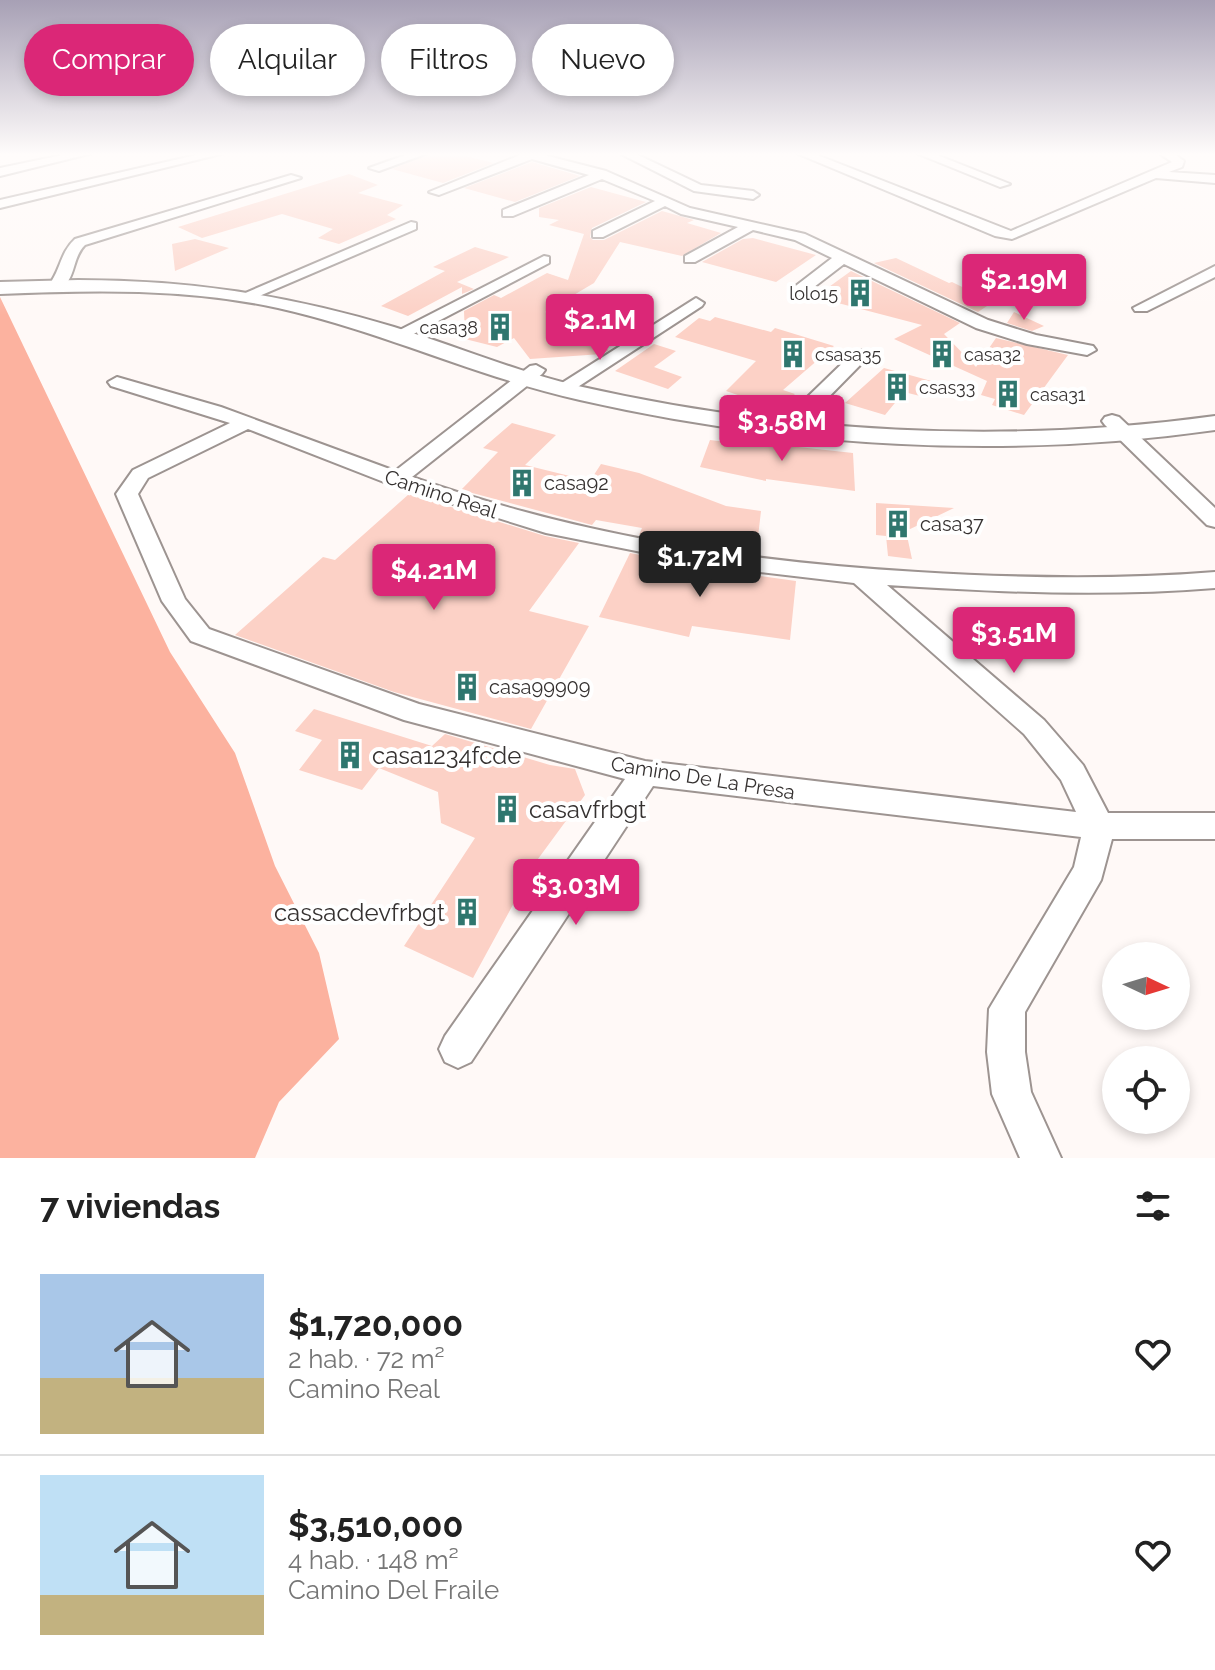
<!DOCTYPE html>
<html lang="es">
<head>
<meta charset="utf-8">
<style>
	:root { --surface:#fff; --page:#f2f2f2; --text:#222; --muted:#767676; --line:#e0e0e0; --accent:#db2777 }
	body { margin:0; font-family:Raleway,sans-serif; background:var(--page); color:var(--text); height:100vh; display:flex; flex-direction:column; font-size:30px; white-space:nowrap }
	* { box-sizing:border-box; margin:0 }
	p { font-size:26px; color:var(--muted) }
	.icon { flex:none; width:44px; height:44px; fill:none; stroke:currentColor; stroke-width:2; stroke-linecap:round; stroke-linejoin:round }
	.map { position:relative; height:1158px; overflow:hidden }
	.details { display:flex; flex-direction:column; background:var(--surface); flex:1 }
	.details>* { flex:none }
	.banner { position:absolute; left:24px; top:24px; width:800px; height:72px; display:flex; gap:16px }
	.needle { width:52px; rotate:94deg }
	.buttons { position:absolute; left:1102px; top:942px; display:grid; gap:16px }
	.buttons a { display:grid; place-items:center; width:88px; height:88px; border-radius:50%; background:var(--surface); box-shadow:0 4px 12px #0003; font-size:40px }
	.price { position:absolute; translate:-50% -68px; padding:0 18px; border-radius:8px; background:var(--accent); color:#fff; font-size:26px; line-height:52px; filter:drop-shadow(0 2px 4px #0008) }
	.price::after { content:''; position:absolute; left:50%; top:48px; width:24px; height:18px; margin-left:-12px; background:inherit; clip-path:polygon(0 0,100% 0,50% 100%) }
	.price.selected { background:#222; color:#fff }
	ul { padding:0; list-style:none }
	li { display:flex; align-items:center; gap:24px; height:200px; padding:0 40px }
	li+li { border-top:2px solid var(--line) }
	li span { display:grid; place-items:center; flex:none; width:224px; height:160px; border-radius:0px; color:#555 }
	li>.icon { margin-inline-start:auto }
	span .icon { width:96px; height:96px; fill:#fffc; stroke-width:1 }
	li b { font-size:34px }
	h2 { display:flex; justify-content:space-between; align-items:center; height:96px; padding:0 40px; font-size:34px }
	.tag { padding:0 28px; border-radius:36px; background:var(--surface); box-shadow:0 4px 12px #0003; font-size:28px; line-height:72px }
	.tag.selected { background:var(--accent); color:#fff }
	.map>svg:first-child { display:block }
</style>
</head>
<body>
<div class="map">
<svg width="1215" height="1158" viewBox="0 0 1215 1158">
	<rect width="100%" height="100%" fill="#fff9f7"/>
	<path fill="#fcb29f" d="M0,297L170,652L235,753L275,866L319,953L339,1039L279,1102L255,1158H0Z"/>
	<path fill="#fcd1c6" d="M431,153H453L494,163L443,183L392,169Z
		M532,162L580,176L515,202L464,188Z
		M349,174L378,185L358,193L403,205L387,215L396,219L339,244L318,238L333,229L282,214L202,238L178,227Z
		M591,187L646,202L592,228L590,237L593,240H604L662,211L694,220L687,223L721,233L682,256L620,242L594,283L545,312L558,316L552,319L609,350L602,354L530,359L514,338L497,347L465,339L464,311L494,295L501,298L547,273L568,280L584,234L549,225L559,220L539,217V208Z
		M753,238L816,255L776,282L702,262L743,239Z
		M195,239L229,248L175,271L172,244Z
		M475,247L509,257L457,282L474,289L462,294V287L408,316L381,306L445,271L433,267Z
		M896,258L949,283L952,282L993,302L978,312L874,263Z
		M851,271L960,323L944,334L976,367L996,338L1068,355L1024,415L992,405L995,399L981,395L987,381L894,339L922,325L815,297Z
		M1014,312L1044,326L1032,331L1007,323Z
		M715,317L771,332L775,328L834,346L783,390L795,394L779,409L726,391L756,361L675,337L699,318L710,321Z
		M654,344L676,351L654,367L682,377L668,389L615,371Z
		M884,368L935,382L924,397L904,392L885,415L845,403Z
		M512,423L556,435L525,465L590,481L601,464L639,473L726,506L761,511L756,554L639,535L642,528L596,520L592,525L461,490L498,452L483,448Z
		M747,435L771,438V444L853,453L855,491L766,479V481L700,467L710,440L743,444Z
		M409,494L545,536L579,543L529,611L589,626L531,729L394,692L235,635L323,557L335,560Z
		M876,503L954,508L906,531L912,559L888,556L886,536L876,535Z
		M630,553L716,570L796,581L790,640L692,626L689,637L599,617Z
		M314,709L432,746L445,734L550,765L575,769L585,795L524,878L527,879L473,978L404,946L475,838L441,823L438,792L379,768L362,790L299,770L322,740L295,731Z"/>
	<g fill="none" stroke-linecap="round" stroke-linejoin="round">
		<defs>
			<path id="minor" d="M72,153H93L0,176V168Z
				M205,153H225L0,208V200Z
				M411,153H428L379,171L369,168Z
				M518,153H536L606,171L690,208L805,234L988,320L1036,335L1093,346L1096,350L1087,355L1027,344L976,328L844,264L805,294H793V288L832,258L795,240L753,230L695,262H685V256L738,227L681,214L665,206L603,237H593V231L655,201L602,179L513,216H503V210L589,175L532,159L439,195L429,192L520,155Z
				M619,153H634L701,185L753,191L759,195L753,199L694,191Z
				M796,153H812L1011,231L1172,162L1159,153H1173L1184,161L1182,167L1169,172L1215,175V183L1156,178L1012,239L995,236Z
				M916,153H932L1010,184L1000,187Z
				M291,175L301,178L85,245C71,258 77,282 57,290L49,285C61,269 60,253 75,239Z
				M411,222L416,223V229L250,300H238L236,297Z
				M544,256L549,257V263L404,339H392L390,335Z
				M1215,266V277L1147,311H1135L1133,308Z
				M696,298L704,303L702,306L570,392L563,394L554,388Z
				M861,350L870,355L809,417L805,434H791L788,430L792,412L855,351Z
				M536,365L545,370L542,374L412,477C577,535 744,562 918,572C1017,578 1116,580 1215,572V588C1105,597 996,592 887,585L1044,720L1083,765L1108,813H1215V839H1112L1101,880L1025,1012V1052L1031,1092L1061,1158H1020L992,1094L987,1052L989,1009L1074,867L1081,837L653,786L471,1062L458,1068L445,1062L439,1049L445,1036L625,779L404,720L191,641L162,601L116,494L133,470L230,423L111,386L108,382L117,377L221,407L395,471L530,366ZM248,429L389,484L546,533L717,567L854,583L1024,734L1061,780L1076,812L645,761L419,704L209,629L185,599L138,494L148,478Z
				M1112,415L1119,417L1215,508V527L1207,525L1105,425L1102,421L1105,417Z"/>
			<path id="tertiary" d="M78,280C190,280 287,295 394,327C456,346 514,371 578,386C784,433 1006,445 1215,416V430C1006,460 786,447 580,400C477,377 381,331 278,308C187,288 92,290 0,294V282Z"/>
		</defs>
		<use href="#minor" stroke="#9d9491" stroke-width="4"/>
		<use href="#tertiary" stroke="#9d9491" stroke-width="4"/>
		<use href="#minor" fill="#fff" fill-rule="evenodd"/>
		<use href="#tertiary" fill="#fff" fill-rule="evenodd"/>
	</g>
	<linearGradient id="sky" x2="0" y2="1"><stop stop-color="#a7a0b5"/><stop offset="0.49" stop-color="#fffcfb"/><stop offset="1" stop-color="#fffcfb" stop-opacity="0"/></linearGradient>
	<rect width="1215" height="315" fill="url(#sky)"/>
	<defs>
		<symbol id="building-bare" viewBox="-9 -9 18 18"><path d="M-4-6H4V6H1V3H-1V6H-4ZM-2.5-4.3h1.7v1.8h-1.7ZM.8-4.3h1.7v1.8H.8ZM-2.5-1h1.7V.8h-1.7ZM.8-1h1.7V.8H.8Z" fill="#2f766e" stroke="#fff" stroke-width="2.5" paint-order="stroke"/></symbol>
	</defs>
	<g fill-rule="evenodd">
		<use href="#building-bare" x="840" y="273" width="40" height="40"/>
		<use href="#building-bare" x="480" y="307" width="40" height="40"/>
		<use href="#building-bare" x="773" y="334" width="40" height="40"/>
		<use href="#building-bare" x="922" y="334" width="40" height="40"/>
		<use href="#building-bare" x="877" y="367" width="40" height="40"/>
		<use href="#building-bare" x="988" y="374" width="40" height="40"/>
		<use href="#building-bare" x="502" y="463" width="40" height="40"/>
		<use href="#building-bare" x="878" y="504" width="40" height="40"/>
		<use href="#building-bare" x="447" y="667" width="40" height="40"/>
		<use href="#building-bare" x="330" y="735" width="40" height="40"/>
		<use href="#building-bare" x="487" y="789" width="40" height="40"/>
		<use href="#building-bare" x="447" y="892" width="40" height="40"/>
	</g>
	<g text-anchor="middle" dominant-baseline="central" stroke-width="8" stroke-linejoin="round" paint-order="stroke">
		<g font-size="18" fill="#353130" stroke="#fff" text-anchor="start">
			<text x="838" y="293" text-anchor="end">lolo15</text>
			<text x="478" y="327" text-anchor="end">casa38</text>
			<text x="815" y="354">csasa35</text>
			<text x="964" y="354">casa32</text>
			<text x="919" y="387">csas33</text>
			<text x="1030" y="394">casa31</text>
		</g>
		<g font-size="20" fill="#353130" stroke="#fff" text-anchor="start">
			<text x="544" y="483">casa92</text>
			<text x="920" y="524">casa37</text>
			<text x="489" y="687">casa99909</text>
		</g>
		<g font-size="20" fill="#353130" stroke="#fff">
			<text transform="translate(441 494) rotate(18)">Camino Real</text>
			<text transform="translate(703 778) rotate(9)">Camino De La Presa</text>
		</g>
		<g font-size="24" fill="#353130" stroke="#fff" text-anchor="start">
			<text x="372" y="755">casa1234fcde</text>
			<text x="529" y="809">casavfrbgt</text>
			<text x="445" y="912" text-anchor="end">cassacdevfrbgt</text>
		</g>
	</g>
</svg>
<div class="buttons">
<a><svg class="needle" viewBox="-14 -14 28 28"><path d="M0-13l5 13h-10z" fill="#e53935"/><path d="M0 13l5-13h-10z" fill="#767676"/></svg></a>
<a><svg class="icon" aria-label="locate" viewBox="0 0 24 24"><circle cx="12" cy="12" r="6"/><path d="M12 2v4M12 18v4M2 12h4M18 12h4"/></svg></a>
</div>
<b class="price" style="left:1024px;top:322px">$2.19M</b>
<b class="price" style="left:600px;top:362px">$2.1M</b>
<b class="price" style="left:782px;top:463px">$3.58M</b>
<b class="price selected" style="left:700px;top:599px">$1.72M</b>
<b class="price" style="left:434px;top:612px">$4.21M</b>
<b class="price" style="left:1014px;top:675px">$3.51M</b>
<b class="price" style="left:576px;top:927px">$3.03M</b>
<div class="banner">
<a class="tag selected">Comprar</a>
<a class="tag">Alquilar</a>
<a class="tag">Filtros</a>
<a class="tag">Nuevo</a>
</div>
</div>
<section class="details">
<h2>7 viviendas<svg class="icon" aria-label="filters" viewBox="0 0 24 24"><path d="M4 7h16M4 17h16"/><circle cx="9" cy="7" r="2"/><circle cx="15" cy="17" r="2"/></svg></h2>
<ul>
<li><span style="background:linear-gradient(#a9c7e8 65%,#c2b280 0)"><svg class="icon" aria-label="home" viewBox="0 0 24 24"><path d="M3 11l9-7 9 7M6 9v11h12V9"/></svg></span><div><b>$1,720,000</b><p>2 hab. · 72 m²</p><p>Camino Real</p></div><svg class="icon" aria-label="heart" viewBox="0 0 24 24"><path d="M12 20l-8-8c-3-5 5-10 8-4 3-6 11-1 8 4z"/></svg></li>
<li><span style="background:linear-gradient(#bfe0f5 75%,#c2b280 0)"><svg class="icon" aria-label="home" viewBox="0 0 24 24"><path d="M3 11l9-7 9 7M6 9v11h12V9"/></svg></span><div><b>$3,510,000</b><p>4 hab. · 148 m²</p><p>Camino Del Fraile</p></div><svg class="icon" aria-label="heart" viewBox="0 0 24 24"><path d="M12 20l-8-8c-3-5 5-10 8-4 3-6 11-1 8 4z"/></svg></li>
</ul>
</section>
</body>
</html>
